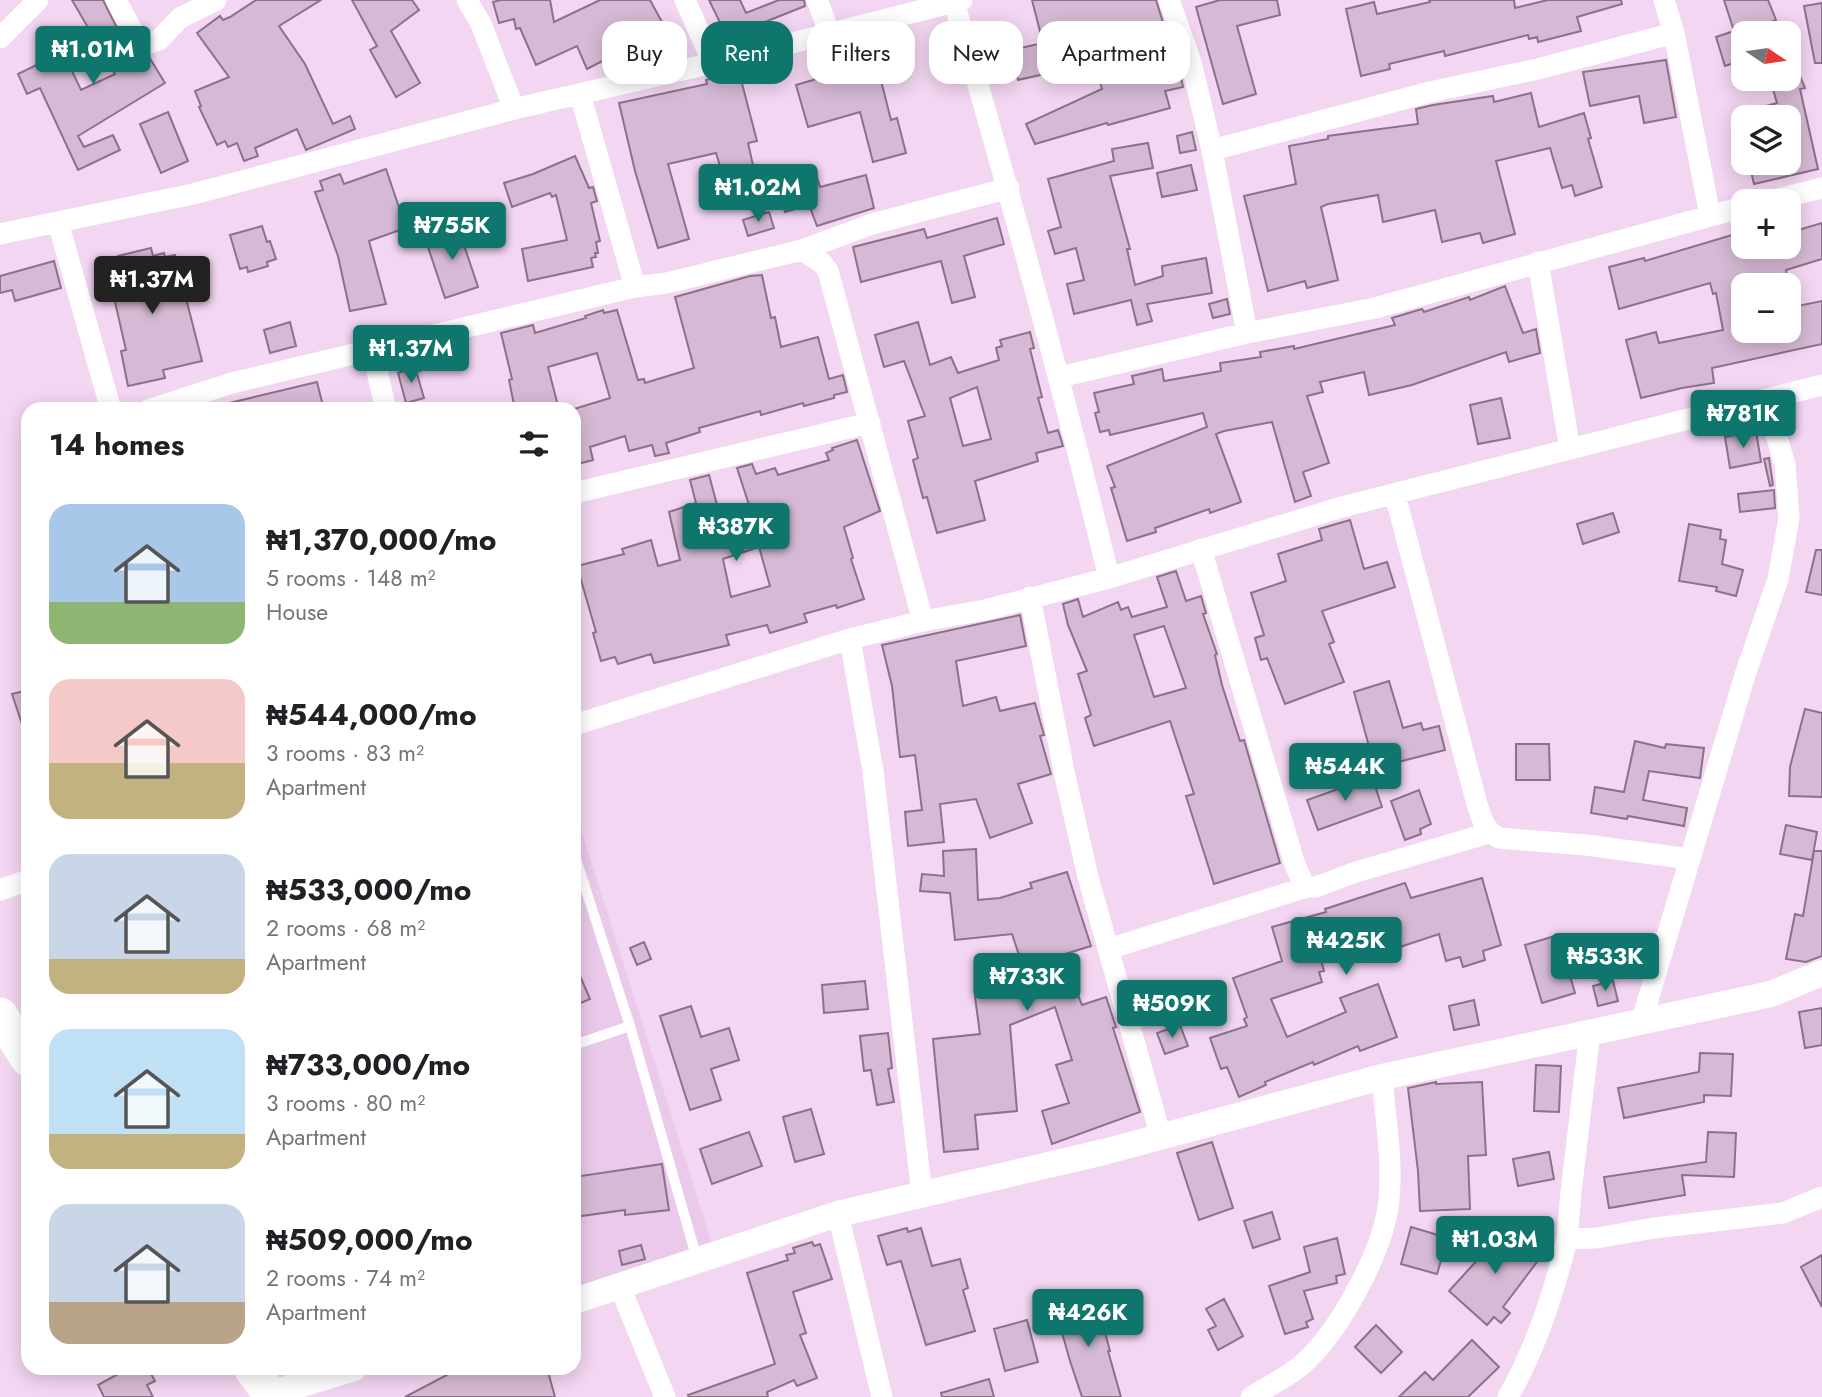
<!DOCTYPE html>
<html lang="en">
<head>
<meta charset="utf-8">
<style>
	:root { --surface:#fff; --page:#f2f2f2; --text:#202124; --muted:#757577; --accent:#0f766e }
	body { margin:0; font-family:Jost,sans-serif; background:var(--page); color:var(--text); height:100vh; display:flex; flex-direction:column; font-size:26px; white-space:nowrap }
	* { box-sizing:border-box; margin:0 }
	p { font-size:23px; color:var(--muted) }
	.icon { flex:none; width:38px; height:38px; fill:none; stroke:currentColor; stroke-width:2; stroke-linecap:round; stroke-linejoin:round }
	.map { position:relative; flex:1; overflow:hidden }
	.side { position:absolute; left:21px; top:402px; width:560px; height:973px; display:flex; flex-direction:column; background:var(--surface); border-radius:21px; box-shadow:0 4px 18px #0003 }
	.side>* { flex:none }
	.hud { position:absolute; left:602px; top:21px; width:665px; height:63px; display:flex; gap:14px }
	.needle { width:46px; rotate:103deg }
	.buttons { position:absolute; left:1731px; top:21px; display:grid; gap:14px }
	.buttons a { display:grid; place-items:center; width:70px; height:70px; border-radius:14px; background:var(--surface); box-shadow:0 4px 18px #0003; font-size:35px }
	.price { position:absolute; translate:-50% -60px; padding:0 16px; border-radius:7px; background:var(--accent); color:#fff; font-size:23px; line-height:46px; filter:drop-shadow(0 2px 4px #0008) }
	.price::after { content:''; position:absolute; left:50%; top:42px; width:21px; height:16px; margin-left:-10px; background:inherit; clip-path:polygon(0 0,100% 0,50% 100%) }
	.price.on { background:#222; color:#fff }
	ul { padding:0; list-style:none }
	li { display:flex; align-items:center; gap:21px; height:175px; padding:0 28px }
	li span { display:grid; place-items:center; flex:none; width:196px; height:140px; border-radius:21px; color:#555 }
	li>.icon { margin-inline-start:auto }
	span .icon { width:84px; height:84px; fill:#fffc; stroke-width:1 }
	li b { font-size:30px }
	h2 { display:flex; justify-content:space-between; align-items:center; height:84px; padding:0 28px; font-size:30px }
	.pill { padding:0 24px; border-radius:21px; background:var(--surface); box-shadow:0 4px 18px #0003; font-size:24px; line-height:63px }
	.pill.on { background:var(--accent); color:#fff }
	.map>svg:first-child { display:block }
</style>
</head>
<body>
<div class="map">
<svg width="1822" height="1397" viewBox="0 0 1822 1397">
	<rect width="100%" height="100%" fill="#f3d6f2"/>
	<path fill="#ebc9ea" d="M574,807L713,1247L574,1291Z"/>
	<path fill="#d6bad5" stroke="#8b718a" stroke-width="2" fill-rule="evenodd" d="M72,0H103L121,36L132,53L141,60L149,57L165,83L78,136L84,147L113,135L120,150L78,170L40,88L27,94L18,74L63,52L81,90L115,74Z
		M256,0H321L279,26L305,64L333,124L350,116L355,129L306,150L297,129L255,148L258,156L244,161L237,143L228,147L225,141L217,145L199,107L201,106L195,91L229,77L197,33L220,16L223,20L230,17Z
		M352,0H412L419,10L391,31L420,83L396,97L370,50L377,46Z
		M501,0H550L554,22L600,0H650L668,33L642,47L639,42L587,69L577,46L536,65L520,28L516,29L514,19L499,23L493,2Z
		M709,0H740L746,13L779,0H804L805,6L727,37Z
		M1032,0H1156L1166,32L1153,36L1163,71L1179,68L1183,87L1165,91L1170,108L1108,125L1107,123L1035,144L1026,124L1102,89L1094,63L1018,80L1011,50L1043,43Z
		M1220,0H1277L1280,15L1237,26L1256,94L1223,104L1196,7Z
		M1429,0H1514L1515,8L1548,0H1621L1622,4L1577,17L1581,31L1538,42L1537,37L1529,39L1528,35L1445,56L1444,51L1389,64L1390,69L1361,76L1346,9L1374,2L1377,14L1430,2Z
		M1724,0H1768L1776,20L1743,33V60L1725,66L1716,37L1734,31Z
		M1822,3V63H1815L1804,6Z
		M862,39L863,47L872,45L891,120L897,118L906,153L873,162L860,112L808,127L796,85L844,71L840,53L850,50L848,42Z
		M1788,48L1805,88L1800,89L1818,169L1754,184L1749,163H1788V117H1741L1740,113L1777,103L1770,79H1788Z
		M1666,60L1676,117L1644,123L1639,96L1590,106L1583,72Z
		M739,72L757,141L748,143L757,183L727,189L716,153L668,164L689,239L658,248L635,171L619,103L707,84L706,80Z
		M1531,93L1539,127L1584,113L1591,138L1588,139L1602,187L1575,196L1572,185L1562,188L1550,148L1496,161L1515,234L1483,243L1480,233L1442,242L1435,210L1383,222L1378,195L1328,204L1321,207L1338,280L1307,288L1305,281L1268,291L1244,196L1296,184L1289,146L1328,139V136L1418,124L1416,109L1433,105L1493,96L1494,102Z
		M168,112L188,161L161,173L140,124Z
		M1192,132L1196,150L1180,153L1177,136Z
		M1148,143L1153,168L1110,176L1130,249H1127L1135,285L1163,276L1162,266L1206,258L1212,293L1147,304L1152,321L1137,325L1131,300L1074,314L1067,284L1084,280L1076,248L1055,254L1048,231L1061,227L1048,179L1114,161L1112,149Z
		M575,156L589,188L593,187L597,201L591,203L600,241L596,242L598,253H595L596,257L591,258L593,267L528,281L522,249L567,240L556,195L552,197L550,193L512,207L504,183L533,174Z
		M1191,165L1197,190L1162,197L1157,173Z
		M386,169L406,228L369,241L386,304L350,311L338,256L315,192L323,190L320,181L340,174L344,184Z
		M815,171L820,187L866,175L874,208L817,226L809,205L785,212L776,183Z
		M769,212L774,228L748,236L743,220Z
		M997,218L1004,244L964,256L975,297L952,303L941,261L861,282L853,247L924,229L927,238Z
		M1822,223V259L1786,270L1789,285H1743V331H1788V308L1822,301V344L1712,368L1714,383L1682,388L1641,398L1626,340L1656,332L1659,343L1723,330L1716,293L1713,294L1710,283L1619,309L1609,267L1644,258L1645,261L1732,235L1735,247H1788V233Z
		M262,226L267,242L270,241L276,259L267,262L268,266L248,272L247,267L240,269L230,235Z
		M458,227L478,287L445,298L425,238Z
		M151,248L153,256L164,253L165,257L175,255L202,361L163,370L165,378L128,386L121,351L126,350L107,267L120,263L118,256Z
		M54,261L61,288L15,301L12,290L0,293V276Z
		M762,275L771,318L775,317L781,347L818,337L829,379L843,375L847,392L834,395V398L804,406L803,403L761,415L760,411L699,428L700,432L666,443L669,453L655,456L652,445L629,451L625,436L590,447L593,460L574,465V409L610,398L597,353L548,367L559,410H515L509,380L512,379L501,333L533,325L535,333L586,318L585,316L603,310L604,313L617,310L638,380L644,379L645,383L694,368L675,297L750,276Z
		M1505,286L1523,333L1536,329L1540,353L1509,362L1506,352L1412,385L1369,395L1364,372L1320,382L1323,392L1307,396L1329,463L1303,472L1311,496L1295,502L1272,422L1224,431L1216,434L1241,502L1210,513L1209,509L1155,528L1156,532L1127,541L1111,488L1115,487L1107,466L1207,427L1203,413L1110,435L1109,430L1100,432L1095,413L1099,412L1094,393L1134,384L1132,376L1162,369L1164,381L1221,371L1220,363L1261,357L1260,352L1294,346V349L1395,325L1392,318L1422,309L1424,312L1469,297L1470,300Z
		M1227,299L1230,314L1213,318L1209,304Z
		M290,322L296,346L270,353L264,330Z
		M918,322L930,365L951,357L958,373L999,360L996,348L1002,346L1000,340L1030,332L1034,348L1030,349L1042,397L1038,398L1048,433L1058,430L1063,446L1036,453L1038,461L975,481L985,520L937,533L927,497L923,498L913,460L918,458L908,421L925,416L904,361L884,367L875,335ZM977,387L991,439L963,446L950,398Z
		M441,347L445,363L419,371L413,353Z
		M415,367L424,398L406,403L398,373Z
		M317,382L324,410H222L221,405Z
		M1501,398L1510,438L1478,444L1470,405Z
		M1756,431L1761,462L1730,468L1725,437Z
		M857,440L880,511L844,527L853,558L851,559L864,599L837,608L836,605L804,614L807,622L770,633L767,625L726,635L729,645L654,663L651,654L618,664L615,657L601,661L593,633L596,632L577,566L624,554L622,549L651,540L658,566L680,560L669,512L696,503L690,480L709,475L719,512L749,505L737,468L752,464L756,474L775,468L778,475L829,460L826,453L833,450L832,448ZM759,547L770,586L731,597L723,559Z
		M1769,458L1773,485L1770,486L1764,459Z
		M1774,490L1775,508L1740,512L1738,494Z
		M1613,513L1619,532L1583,544L1577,524Z
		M1350,520L1364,569L1387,562L1395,587L1322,611L1334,642L1329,644L1344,682L1285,704L1267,658L1261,660L1255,638L1264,635L1251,593L1286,581L1278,554L1322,540L1319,529Z
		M1689,524L1721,530L1720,539L1726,540L1722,564L1743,570L1736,596L1716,591L1717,587L1679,581Z
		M1816,550H1822V595L1806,592Z
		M1176,571L1186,601L1201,596L1206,613L1203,614L1217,654L1215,655L1222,685L1240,741L1244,740L1280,863L1214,884L1186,796L1194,794L1170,721L1094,746L1085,718L1091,715L1078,674L1087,671L1068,625L1063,604L1078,599L1083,617L1118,602L1121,610L1128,607L1132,617L1167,607L1157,577ZM1164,626L1186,688L1154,697L1134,635Z
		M1020,615L1026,646L956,661L963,706L996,697L1000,711L1035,703L1044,735L1040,736L1051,774L1018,784L1032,823L990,838L976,799L940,804L944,842L908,846L905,812L922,810L915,755L900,757L892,686L882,645Z
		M1389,681L1403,728L1421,723L1423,730L1439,726L1445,750L1375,768L1354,692Z
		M28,690V733H25L12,694Z
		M1805,709L1822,713V797L1789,796L1790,767Z
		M1635,741L1665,748L1666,744L1704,748L1700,778L1649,771L1643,800L1687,808L1684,826L1628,816L1627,819L1591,813L1595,787L1624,792Z
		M1516,744H1549L1550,780H1516Z
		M1372,777L1382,807L1318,830L1307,800Z
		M1419,790L1431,824L1420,829L1421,834L1405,840L1391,801Z
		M1786,825L1817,832L1812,860L1780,854Z
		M976,849L978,900L1000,898L1032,888L1030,883L1067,872L1091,946L1062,955L1082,1005L1106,997L1116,1027L1113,1028L1140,1112L1052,1144L1042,1111L1069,1103L1056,1065L1072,1060L1055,1007L1010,1025L1017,1111L975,1115L978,1149L944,1152L933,1039L980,1034L975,997L1003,993L1028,982L1012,934L955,940L950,893L920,891L922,874L944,876L943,851Z
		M1814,851H1822V956L1806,962L1786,959L1795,914L1803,916Z
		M1482,878L1501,945L1483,951L1485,960L1463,967L1460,957L1446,961L1439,934L1397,948L1394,942L1372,950L1365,929L1317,945L1324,971L1319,972L1322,982L1271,999L1287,1037L1346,1012L1340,998L1378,984L1397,1037L1360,1051L1358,1046L1314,1065L1313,1062L1265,1082L1266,1085L1239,1097L1227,1067L1221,1069L1210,1038L1247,1026L1244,1019L1247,1017L1233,978L1282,961L1272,927L1326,912L1325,909L1405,883L1411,898Z
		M1558,935L1575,993L1542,1003L1525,945Z
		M644,942L651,959L637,965L630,948Z
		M574,962L590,999L574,1006Z
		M865,981L868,1009L824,1013L822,985Z
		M1613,981L1618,1001L1598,1006L1593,986Z
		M1474,1000L1479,1025L1454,1030L1449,1006Z
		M691,1006L701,1037L729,1028L739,1060L711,1069L721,1100L690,1110L660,1016Z
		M1822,1008V1045L1805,1048L1799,1012Z
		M1180,1025L1188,1046L1165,1054L1157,1033Z
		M888,1033L892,1068L888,1069L894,1102L877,1105L871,1070L864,1071L860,1036Z
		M1700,1053L1733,1054L1731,1096L1704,1095V1102L1624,1118L1618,1088L1699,1072Z
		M1536,1065L1561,1066L1559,1112L1534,1111Z
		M1436,1082V1084L1482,1082L1486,1155L1468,1156L1470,1209L1420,1211L1418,1171L1408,1088Z
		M811,1109L824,1154L795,1162L783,1117Z
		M749,1132L762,1166L712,1184L700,1149Z
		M1708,1132L1736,1133L1734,1177L1682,1175L1685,1195L1609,1208L1604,1177L1706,1162Z
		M1212,1142L1233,1208L1199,1220L1177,1153Z
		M1549,1152L1554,1179L1518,1186L1513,1159Z
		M662,1164L669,1210L625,1215V1210L574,1217V1177Z
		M1272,1212L1280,1239L1253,1248L1244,1221Z
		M1498,1225L1540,1258L1503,1307L1510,1313L1501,1323L1494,1317L1487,1325L1449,1291L1481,1256L1476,1252Z
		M1411,1227L1448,1238L1437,1274L1401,1264Z
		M907,1228L908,1232L921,1228L932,1266L960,1259L968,1288L963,1290L975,1331L926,1345L901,1261L887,1265L878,1236Z
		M1337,1238L1345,1274L1336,1276L1337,1283L1304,1291L1313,1319L1306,1322L1308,1327L1285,1334L1269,1286L1310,1272L1304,1247Z
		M812,1242L814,1246L820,1244L832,1279L793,1292L806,1333L800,1335L817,1378L797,1386L794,1380L767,1392L768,1397H689L688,1395L775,1364L747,1273L788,1260L786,1255L795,1253L793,1248Z
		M641,1245L645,1259L622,1265L619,1251Z
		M1822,1255V1307L1801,1267Z
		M1093,1297L1103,1325L1110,1351H1108L1121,1397H1082L1070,1361L1055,1308Z
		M1224,1299L1243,1336L1218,1350L1208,1330L1216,1326L1206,1309Z
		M1027,1320L1038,1362L1005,1371L994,1329Z
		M1376,1325L1402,1352L1381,1373L1355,1347Z
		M1472,1340L1499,1367L1468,1397H1399L1425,1372L1433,1380Z
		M118,1368H148L155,1381L147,1385L153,1397H104L98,1385L120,1373Z
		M460,1368H547L555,1397H405Z
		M989,1379L994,1397H942L941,1393Z"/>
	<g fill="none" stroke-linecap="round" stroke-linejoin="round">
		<path stroke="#fff" stroke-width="10" d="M574,853L630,1026L697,1259
			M574,1045L630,1026"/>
		<path stroke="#fff" stroke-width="21" d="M116,0L132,30L143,45L159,40L180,18L216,0
			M467,0L481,24L514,109
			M685,0L713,63
			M817,0L830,34
			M1169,0L1191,62L1212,150L1247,333
			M1664,0L1674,33L1710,215
			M954,2C1010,193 1062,384 1109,578
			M0,38L38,0
			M580,94L635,287
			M1212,150L1430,92L1538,69L1674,33
			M1769,201L1822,188
			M58,222L111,410
			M0,234L193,194L514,109L713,63L962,0
			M802,250L872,224L1009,188
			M1538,262L1570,449
			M372,350L386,410
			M1060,377L1247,333L1375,308L1743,207
			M148,410L232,383L635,287L667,283L802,250L822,263L828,271L923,621
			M574,493L870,423
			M1395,495L1477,804C1482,819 1484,830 1499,838L1586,845L1690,859
			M1201,549L1295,865L1303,883L1307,887H1316L1353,873L1489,833
			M1030,597L1065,776L1088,877L1161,1137
			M850,639L873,771L922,1195
			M574,725L850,639L923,621L985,610L1109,578L1342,507L1822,385
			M0,890L28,880
			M1108,949L1307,887
			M1641,1023L1745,675L1778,579L1789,518L1785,464L1765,400
			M1590,1032L1571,1192L1567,1239L1597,1238L1654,1228L1783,1213L1822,1197
			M838,1214L882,1397
			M620,1287L665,1397
			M1251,1397C1268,1386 1290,1376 1304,1363C1341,1329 1385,1248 1389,1199C1393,1159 1385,1117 1382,1077
			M1508,1397C1536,1348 1554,1293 1567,1239"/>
		<path stroke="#fff" stroke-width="26" d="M574,1301L838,1214L1104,1152L1382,1077L1771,994L1822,973
			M270,1394L354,1368"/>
		<path stroke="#fff" stroke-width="35" d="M0,1015L28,1059
			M251,1368L272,1397"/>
	</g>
</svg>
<div class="buttons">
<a><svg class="needle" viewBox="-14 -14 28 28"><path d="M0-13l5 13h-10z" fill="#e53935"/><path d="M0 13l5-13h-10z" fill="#757577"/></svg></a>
<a><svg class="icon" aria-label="layers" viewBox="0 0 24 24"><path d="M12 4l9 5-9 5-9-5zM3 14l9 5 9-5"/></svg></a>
<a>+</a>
<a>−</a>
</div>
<b class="price" style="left:93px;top:86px">₦1.01M</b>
<b class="price" style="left:758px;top:224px">₦1.02M</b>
<b class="price" style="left:452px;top:262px">₦755K</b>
<b class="price on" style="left:152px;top:316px">₦1.37M</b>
<b class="price" style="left:411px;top:385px">₦1.37M</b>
<b class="price" style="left:1743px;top:450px">₦781K</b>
<b class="price" style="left:736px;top:563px">₦387K</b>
<b class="price" style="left:1345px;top:803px">₦544K</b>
<b class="price" style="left:1346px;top:977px">₦425K</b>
<b class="price" style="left:1605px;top:993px">₦533K</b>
<b class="price" style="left:1027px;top:1013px">₦733K</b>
<b class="price" style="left:1172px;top:1040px">₦509K</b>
<b class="price" style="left:1495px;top:1276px">₦1.03M</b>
<b class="price" style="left:1088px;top:1349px">₦426K</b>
<div class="hud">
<a class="pill">Buy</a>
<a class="pill on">Rent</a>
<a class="pill">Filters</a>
<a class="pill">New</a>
<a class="pill">Apartment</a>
</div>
<section class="side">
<h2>14 homes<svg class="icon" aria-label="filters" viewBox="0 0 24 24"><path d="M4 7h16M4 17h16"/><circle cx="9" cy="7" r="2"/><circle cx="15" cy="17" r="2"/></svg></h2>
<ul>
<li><span style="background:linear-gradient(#a9c7e8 70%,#8fb573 0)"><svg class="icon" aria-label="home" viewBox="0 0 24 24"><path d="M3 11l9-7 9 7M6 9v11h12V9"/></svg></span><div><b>₦1,370,000/mo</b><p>5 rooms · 148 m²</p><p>House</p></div></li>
<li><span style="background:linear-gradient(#f6c9c9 60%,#c2b280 0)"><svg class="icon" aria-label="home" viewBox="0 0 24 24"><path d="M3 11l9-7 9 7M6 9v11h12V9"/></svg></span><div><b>₦544,000/mo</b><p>3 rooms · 83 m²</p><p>Apartment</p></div></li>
<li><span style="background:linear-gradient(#c9d6e8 75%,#c2b280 0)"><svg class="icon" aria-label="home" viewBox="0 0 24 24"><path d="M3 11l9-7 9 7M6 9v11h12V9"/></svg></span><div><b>₦533,000/mo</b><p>2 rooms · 68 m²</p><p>Apartment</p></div></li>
<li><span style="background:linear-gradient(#bfe0f5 75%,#c2b280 0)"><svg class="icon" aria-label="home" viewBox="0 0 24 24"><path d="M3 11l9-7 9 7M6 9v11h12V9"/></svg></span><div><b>₦733,000/mo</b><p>3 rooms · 80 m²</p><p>Apartment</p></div></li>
<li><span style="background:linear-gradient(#c9d6e8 70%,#b9a48a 0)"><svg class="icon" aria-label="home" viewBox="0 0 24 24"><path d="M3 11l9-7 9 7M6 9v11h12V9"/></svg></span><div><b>₦509,000/mo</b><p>2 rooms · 74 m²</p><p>Apartment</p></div></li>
</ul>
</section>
</div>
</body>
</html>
